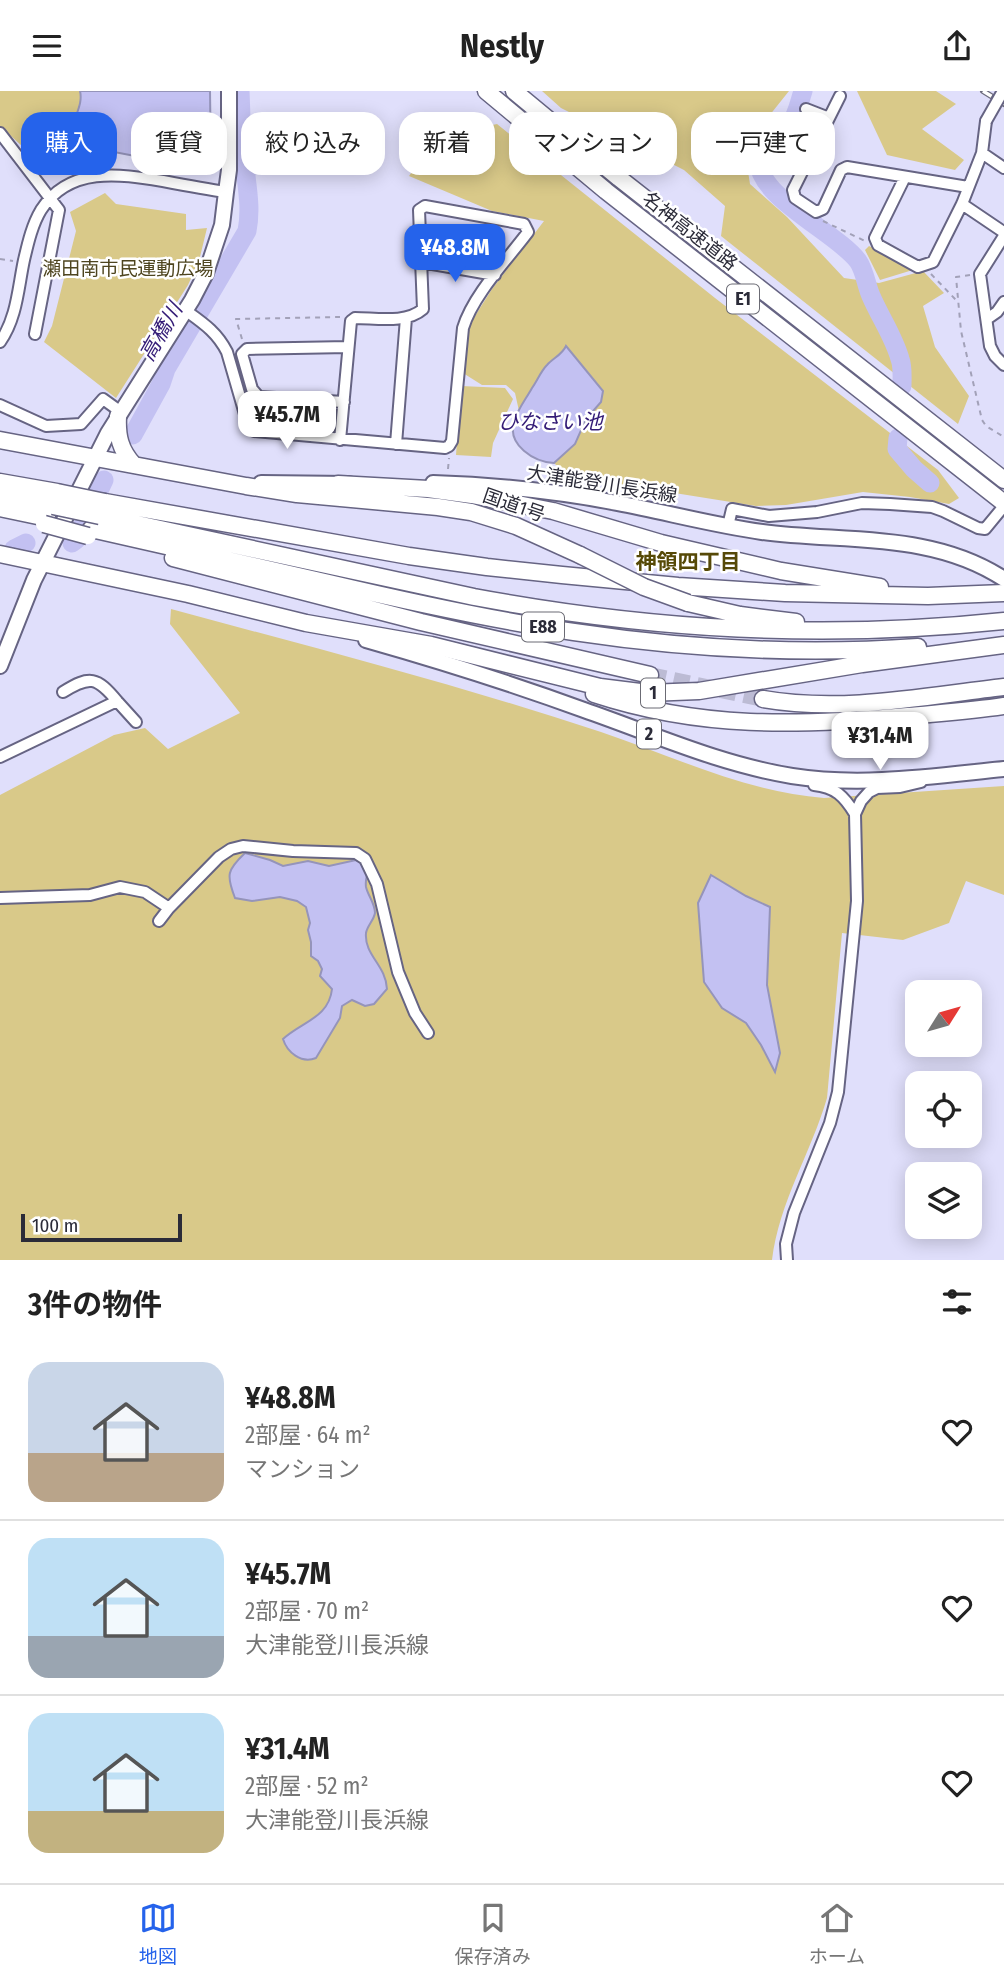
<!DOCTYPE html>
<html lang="ja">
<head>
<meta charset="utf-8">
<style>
	:root { --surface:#fff; --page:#f2f2f2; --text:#222; --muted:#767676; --line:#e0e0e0; --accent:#2563eb }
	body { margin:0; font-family:"Fira Sans Condensed","Noto Sans JP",sans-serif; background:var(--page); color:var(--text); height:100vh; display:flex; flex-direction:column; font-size:26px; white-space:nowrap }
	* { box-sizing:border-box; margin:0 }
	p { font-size:23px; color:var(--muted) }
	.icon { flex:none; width:38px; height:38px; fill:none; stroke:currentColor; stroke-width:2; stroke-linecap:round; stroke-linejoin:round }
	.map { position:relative; height:1169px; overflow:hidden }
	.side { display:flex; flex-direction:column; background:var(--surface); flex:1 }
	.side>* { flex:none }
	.guide { position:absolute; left:21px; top:21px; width:962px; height:63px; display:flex; gap:14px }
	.needle { width:46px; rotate:53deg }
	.tools { position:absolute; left:905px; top:889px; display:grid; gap:14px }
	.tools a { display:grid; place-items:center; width:77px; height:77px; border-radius:14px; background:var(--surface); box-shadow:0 4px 18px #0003; font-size:35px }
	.scale { position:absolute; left:21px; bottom:18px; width:161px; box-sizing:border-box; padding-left:7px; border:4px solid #2b2b38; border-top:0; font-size:19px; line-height:24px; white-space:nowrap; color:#2b2b38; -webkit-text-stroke:5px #fff; paint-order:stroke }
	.price { position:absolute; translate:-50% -60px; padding:0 16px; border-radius:14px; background:#fff; color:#222; font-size:23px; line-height:46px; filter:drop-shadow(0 2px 4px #0008) }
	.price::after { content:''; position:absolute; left:50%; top:42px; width:21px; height:16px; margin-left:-10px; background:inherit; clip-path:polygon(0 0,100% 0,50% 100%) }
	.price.selected { background:var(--accent); color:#fff }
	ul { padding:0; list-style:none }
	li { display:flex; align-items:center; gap:21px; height:175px; padding:0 28px }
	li+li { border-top:2px solid var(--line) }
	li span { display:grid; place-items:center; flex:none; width:196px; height:140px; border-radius:21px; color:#555 }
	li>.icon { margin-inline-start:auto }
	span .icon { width:84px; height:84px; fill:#fffc; stroke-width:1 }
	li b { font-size:30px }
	h2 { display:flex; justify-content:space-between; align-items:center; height:84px; padding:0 28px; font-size:30px }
	.pill { padding:0 24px; border-radius:21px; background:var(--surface); box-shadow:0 4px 18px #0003; font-size:24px; line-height:63px }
	.pill.selected { background:var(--accent); color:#fff }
	header { display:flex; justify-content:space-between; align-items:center; height:91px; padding:0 28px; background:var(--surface); font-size:32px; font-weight:700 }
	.menu { display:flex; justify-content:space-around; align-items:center; height:98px; border-top:2px solid var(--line); background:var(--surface); font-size:19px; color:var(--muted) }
	.menu a { display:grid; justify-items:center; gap:4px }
	.menu .selected { color:var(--accent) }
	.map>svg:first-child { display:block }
</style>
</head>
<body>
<header><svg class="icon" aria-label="menu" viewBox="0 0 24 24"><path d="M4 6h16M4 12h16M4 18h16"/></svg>Nestly<svg class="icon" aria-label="share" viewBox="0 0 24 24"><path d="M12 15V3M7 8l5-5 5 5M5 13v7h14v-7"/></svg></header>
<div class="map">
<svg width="1004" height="1169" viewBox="0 0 1004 1169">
	<rect width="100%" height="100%" fill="#e0dffb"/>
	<path fill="#d9c989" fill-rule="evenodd" d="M0,0H80C84,17 69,30 73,47L62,51L59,71L45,76L0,35Z
		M542,0H789L761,35L746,68L750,93L787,126L844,187L879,192L923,180L944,202L923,215L935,256L969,305L958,333L721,145L725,115L684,79L561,17Z
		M857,0H936L956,13L922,38L964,69L955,79L887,64Z
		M497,33L715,207L938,379L959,407L949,413L910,406L863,401L786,414L756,415L568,385L554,372L575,353L586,328L601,311L603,301L566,256L563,261L547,273L519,320L515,302L506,294H482L463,282L468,236L492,198L544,130L492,120L409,85L438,46Z
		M105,102L116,113L186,123V139L207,137L199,170L188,194L116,307L44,251L52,235L76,140L70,121Z
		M869,155L916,178L880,189L865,159Z
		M461,295L505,297L513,308L493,352L491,366L456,364Z
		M171,518C315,557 459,594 601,641C675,666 746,701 824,707L1004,695V804L966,790L949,832L903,849L842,842L827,1007C811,1062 779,1111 772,1169H0V704L114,644L145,637L168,658L240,622L170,533ZM746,805L770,816L767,894L780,962L775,980L761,954L746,932Z"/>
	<path fill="#c3c1f2" stroke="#9594ba" stroke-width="2" d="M80,0H210L211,76L206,80L187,75L62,51L73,47C69,30 84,17 80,0Z
		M566,255L603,300L601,311L586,328L575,353L554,372C534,371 507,354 514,331C517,319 526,308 532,297C537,290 541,280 547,274C553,267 562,264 566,255Z
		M245,762L270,769L283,775L308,770L329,775L356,769C375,779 364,782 366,796C368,805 375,812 375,822C374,829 367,835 366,842C364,864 386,874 387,898L374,913L365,915L352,909L342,915L340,927L316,967C301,973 287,961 283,948C301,931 329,927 332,898L320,885L322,878L318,870L311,865V851L308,839L310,832L306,816L297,810L280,806L252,810L235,807C226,784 227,779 245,762Z
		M711,784L746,805L770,816L767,894L780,962L775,981L761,954L746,932L722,917L704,891L698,812Z"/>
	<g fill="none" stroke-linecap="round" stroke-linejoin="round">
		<path stroke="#c3c1f2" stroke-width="19" d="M803,0C799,12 797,25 789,35C781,44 762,52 759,64C751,104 837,141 858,170C865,180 866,194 871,205C880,226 894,246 900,268C903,276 902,286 902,295
			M133,344L161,293L166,278L247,140C252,115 246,92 244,67C241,45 241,22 240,0
			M898,347L897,358L914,378L930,392
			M72,452L76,449L104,389
			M14,458L26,452"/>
		<path stroke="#bcbbd4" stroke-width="16" stroke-dasharray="16 8" stroke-linecap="butt" d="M650,584L763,608"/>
		<defs>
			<path id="minor" d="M840,5L793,99L795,107L816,121L823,118L841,79L847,76L968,96
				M806,18L829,27
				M0,42L59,119L35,243
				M982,62L986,30
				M905,86L875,147L878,154L918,176L933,171L962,113L982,62L1004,77
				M962,113L1002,140L1004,145L980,183L990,255L995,265L1004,274
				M421,171L495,184
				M185,219C203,232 217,241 227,261L247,330L254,340L445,357L449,355L452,350L463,237C473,204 507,169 528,141L524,133L425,115L419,119L423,218C406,233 376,227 355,227L351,230L340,349
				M987,228L997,221L1004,211
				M0,251C17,227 18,197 24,169C28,152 32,134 41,119C69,75 119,83 163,90C184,94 205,98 226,101
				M344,311L259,306L252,298L242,263L247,258L348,256
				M0,314L46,335L81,333L103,308L121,321
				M396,353L406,227
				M728,435L732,418L769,425L817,421L862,412L890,413L932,416L943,420L978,437L985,438L1004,415
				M63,601C90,584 97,586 117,610
				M0,666L117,610L136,631
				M814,694C835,696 844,705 855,723
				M0,807L90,804L120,796L145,801L169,817
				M159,830L169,817L219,766L231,758L243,755L293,760L356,762L365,768L377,793L398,881L415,922L428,942
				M787,1169L786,1153L794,1122L830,1032L838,1001L857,810L855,723L861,710L869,701L877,697L900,696L921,691"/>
			<path id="major" d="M261,392L349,393
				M433,392C494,394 557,400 617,412C665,421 713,434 762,441C844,452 931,440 1004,488
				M366,549C440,570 513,593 584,619C653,643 719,673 792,685C862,696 934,685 1004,678
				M0,575L34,489L108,342L192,209L206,182L222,134L226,101L229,79V0"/>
			<path id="highway" d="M486,0L606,100L1004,412
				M514,0L619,87L1004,389
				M118,325C117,345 120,359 134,374
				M0,349L246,395L297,403L438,416L471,421L516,435L580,464
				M0,391L57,401
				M338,393L428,398L472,404L553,420L661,452L781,480L880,496
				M0,402L53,415
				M105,411L409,465L487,476L562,484L678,495L785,502L928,505L1004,502
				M0,417L47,427
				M100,425L474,506C652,539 823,549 1004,530
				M91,438C170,456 250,474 329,492C410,511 491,529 574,541C687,558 804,564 918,556
				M0,463L188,503L306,532L431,554L600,596L648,602L699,600L862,573L1004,554
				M173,467L421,531L650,584
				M688,512L740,524L796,531
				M594,603C700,638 799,635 908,625C940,622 972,620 1004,615
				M763,608C843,622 925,605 1004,596"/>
		</defs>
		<use href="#minor" stroke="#666483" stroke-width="14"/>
		<use href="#major" stroke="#666483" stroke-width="18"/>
		<use href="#highway" stroke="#666483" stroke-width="19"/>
		<path stroke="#a2a1b8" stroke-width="2" stroke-dasharray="5 5" stroke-linecap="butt" d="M823,130L865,150
			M0,168L13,170
			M931,183L956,209
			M970,184L956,186L961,240L982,329L986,335L1004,346
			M242,248L236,228L340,226
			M448,378L449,367"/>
		<use href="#minor" stroke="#fff" stroke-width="10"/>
		<use href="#major" stroke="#fff" stroke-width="14"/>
		<use href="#highway" stroke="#fff" stroke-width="16"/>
		<defs>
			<path id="rail" d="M983,0L1004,13"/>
		</defs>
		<use href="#rail" stroke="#6c6b7d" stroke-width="6"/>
		<use href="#rail" stroke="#fff" stroke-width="3.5" stroke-dasharray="10" stroke-linecap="butt"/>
		<defs>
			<path id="minor-bridge" d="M986,30L1003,0"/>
			<path id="highway-bridge" d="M57,401L105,411
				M53,415L100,425
				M44,433L88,445
				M580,464L644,496L688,512"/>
		</defs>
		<use href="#minor-bridge" stroke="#666483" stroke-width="14" stroke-linecap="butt"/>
		<use href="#highway-bridge" stroke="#666483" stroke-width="19" stroke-linecap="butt"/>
		<use href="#minor-bridge" stroke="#fff" stroke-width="10"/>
		<use href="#highway-bridge" stroke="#fff" stroke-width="16"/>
	</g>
	<g text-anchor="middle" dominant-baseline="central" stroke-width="5" stroke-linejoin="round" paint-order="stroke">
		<g fill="#fff" stroke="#6b6b74" stroke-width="2">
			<rect x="727" y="193.5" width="32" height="29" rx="5"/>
			<rect x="522" y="521.5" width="42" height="29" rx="5"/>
			<rect x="641" y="587.5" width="24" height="29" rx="5"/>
			<rect x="637" y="628.5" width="24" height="29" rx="5"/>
		</g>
		<g font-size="18" font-weight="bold" fill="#2b2b38">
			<text x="743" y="208">E1</text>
			<text x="543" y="536">E88</text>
			<text x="653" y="602">1</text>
			<text x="649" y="643">2</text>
		</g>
		<g font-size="19" fill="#2b2b38" stroke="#fff">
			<text transform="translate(690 140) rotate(38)">名神高速道路</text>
			<text transform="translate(602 393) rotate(9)">大津能登川長浜線</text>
			<text transform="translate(514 414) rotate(19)">国道1号</text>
		</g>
		<g font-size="19" fill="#4e451f" stroke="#fff">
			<text x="128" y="177">瀬田南市民運動広場</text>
		</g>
		<g font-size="21" font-style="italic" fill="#331b76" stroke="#fff">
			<text transform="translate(161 241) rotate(-60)">高橋川</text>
			<text x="550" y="331">ひなさい池</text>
		</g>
		<g font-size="21" font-weight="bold" fill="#564907" stroke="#fff">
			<text x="688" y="471">神領四丁目</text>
		</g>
	</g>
</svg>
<div class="tools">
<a><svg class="needle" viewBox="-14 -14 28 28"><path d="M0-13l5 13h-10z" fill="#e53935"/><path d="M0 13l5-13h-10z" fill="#767676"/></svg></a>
<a><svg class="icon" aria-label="locate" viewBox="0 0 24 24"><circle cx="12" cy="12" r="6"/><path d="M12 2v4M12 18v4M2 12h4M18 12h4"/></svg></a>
<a><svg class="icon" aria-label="layers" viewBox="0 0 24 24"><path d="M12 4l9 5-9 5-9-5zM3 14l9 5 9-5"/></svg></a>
</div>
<div class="scale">100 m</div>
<b class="price selected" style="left:455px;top:193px">¥48.8M</b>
<b class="price" style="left:287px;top:360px">¥45.7M</b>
<b class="price" style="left:880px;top:681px">¥31.4M</b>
<div class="guide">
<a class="pill selected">購入</a>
<a class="pill">賃貸</a>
<a class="pill">絞り込み</a>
<a class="pill">新着</a>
<a class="pill">マンション</a>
<a class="pill">一戸建て</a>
</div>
</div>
<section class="side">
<h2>3件の物件<svg class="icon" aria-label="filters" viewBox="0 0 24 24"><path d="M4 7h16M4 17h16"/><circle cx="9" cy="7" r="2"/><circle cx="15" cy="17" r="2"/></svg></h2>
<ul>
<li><span style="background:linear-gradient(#c9d6e8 65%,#b9a48a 0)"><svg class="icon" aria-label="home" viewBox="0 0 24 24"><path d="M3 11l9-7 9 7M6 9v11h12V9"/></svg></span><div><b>¥48.8M</b><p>2部屋 · 64 m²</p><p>マンション</p></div><svg class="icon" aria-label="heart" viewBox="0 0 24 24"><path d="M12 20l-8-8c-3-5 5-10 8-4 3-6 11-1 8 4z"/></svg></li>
<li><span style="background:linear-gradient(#bfe0f5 70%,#9aa5b1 0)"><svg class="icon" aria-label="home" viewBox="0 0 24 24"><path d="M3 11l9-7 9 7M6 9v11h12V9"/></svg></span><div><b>¥45.7M</b><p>2部屋 · 70 m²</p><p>大津能登川長浜線</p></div><svg class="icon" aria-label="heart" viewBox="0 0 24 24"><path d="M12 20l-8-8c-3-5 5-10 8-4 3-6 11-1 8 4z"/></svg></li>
<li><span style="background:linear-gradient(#bfe0f5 70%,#c2b280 0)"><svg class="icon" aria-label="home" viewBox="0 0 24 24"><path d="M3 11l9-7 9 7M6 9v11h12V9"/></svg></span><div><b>¥31.4M</b><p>2部屋 · 52 m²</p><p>大津能登川長浜線</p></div><svg class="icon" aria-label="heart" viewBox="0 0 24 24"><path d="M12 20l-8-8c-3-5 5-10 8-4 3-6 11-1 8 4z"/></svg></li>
</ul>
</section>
<nav class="menu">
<a class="selected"><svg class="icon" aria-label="map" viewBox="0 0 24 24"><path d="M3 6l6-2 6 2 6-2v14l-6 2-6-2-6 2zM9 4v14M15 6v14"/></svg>地図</a>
<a><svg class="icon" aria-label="saved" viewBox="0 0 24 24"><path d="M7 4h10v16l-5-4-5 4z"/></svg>保存済み</a>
<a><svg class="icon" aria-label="home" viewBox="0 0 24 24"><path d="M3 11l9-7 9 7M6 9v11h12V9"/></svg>ホーム</a>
</nav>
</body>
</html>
